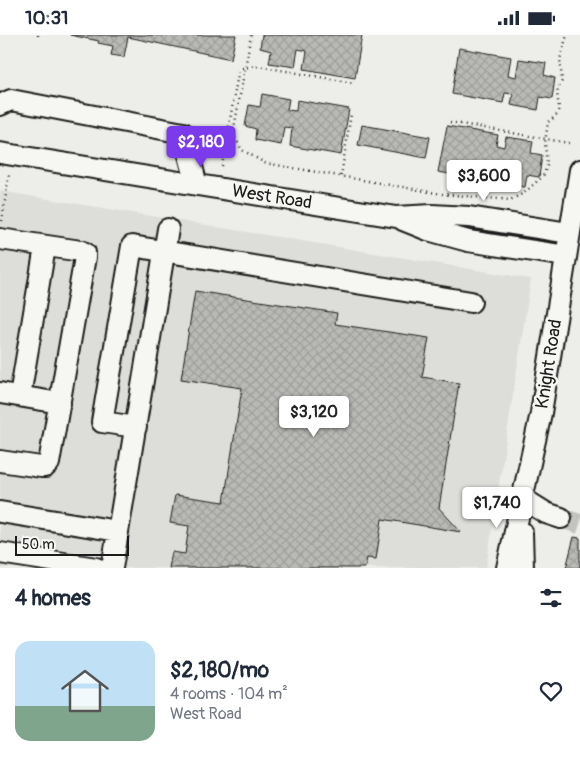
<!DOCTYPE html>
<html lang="en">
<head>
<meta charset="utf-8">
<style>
	:root { --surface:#fff; --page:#f6f6f7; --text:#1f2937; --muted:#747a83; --line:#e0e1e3; --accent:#7c3aed }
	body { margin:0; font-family:Pangolin,sans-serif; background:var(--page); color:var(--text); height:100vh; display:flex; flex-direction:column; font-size:19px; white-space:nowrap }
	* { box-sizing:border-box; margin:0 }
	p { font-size:16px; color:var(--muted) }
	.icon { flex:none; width:28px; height:28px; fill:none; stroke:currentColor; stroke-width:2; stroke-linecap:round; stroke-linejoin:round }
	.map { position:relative; height:533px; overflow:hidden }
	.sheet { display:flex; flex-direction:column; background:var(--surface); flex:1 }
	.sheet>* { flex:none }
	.scale { position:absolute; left:15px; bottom:12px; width:114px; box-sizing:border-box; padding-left:5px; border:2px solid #1c1c1c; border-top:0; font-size:14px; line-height:18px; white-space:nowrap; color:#1c1c1c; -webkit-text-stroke:4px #f6f6f2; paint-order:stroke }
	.price { position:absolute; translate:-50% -42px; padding:0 11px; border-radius:5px; background:#fff; color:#222; font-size:16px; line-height:32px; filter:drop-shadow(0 1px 2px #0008) }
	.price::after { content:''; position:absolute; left:50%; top:30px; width:15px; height:11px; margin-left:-8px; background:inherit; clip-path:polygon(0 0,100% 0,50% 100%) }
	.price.active { background:var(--accent); color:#fff }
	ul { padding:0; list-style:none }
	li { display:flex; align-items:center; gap:15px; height:125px; padding:0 15px }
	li+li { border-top:1px solid var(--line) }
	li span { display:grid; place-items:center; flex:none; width:140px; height:100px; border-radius:15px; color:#555 }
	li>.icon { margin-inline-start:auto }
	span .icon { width:60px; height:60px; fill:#fffc; stroke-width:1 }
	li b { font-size:21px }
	h2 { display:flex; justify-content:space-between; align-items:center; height:60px; padding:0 15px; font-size:21px }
	.status { display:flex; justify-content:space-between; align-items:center; height:35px; padding:0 25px; background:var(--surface); direction:ltr }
	.status svg { height:14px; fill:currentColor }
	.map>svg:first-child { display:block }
</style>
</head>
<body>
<div class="status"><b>10:31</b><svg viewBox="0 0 49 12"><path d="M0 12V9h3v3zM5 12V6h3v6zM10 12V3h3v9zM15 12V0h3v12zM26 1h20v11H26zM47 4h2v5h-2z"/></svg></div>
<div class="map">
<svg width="580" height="533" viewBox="0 0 580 533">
	<defs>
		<pattern id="building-cross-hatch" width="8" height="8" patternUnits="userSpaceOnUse" patternTransform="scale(1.25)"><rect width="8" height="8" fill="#b9b9b6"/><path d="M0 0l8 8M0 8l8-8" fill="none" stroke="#9e9e9c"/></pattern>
	</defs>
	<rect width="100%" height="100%" fill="#edede9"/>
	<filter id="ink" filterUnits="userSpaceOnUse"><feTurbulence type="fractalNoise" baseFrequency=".02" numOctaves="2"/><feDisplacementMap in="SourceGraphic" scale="10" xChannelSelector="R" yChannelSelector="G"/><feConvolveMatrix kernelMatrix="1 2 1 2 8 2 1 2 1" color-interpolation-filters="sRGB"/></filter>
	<g filter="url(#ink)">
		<path fill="#ddddda" d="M0,156L531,244L486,533H0Z"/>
		<path fill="url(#building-cross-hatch)" stroke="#1c1c1c" d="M70,0H236L231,24L128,2L124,22L111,20L113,11L98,8L99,6Z
			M262,0H362L355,43L304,34L307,16L298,14L295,32L269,28L271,16L260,13Z
			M459,13L511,22L508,40L516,42L519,24L546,28L544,40L555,43L552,64L540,62L538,75L511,70L513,59L505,58L503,68L452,59Z
			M262,59L289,64L287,75L296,76L297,65L349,74L341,120L290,111L292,93L284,92L281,110L255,105L256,94L245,91L249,70L260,72Z
			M362,90L430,102L426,123L358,110Z
			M447,91L498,100L496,110L504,112L506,102L533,106L531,118L542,120L539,142L527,140L525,152L498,148L501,130L493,128L490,146L438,137Z
			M195,256L337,278L335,289L429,303L422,342L459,348L439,473L461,497L382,484L376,524L367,523L365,533H169L172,517L185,519L189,491L170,488L175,460L224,467L242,353L181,344Z
			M574,502L580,503V533H566Z"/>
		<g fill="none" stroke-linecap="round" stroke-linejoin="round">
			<path stroke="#c3c3c0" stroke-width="20" stroke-dasharray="20 10" stroke-linecap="butt" d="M561,483L580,489"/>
			<defs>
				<path id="minor" d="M0,70L11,65L183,98L197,150
					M0,118L396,182L432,180L469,182L569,198
					M403,185L428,195L468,206L566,221
					M0,204L81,216L85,218V222L49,428L45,432H41L0,426
					M0,358L60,368
					M20,361L45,212
					M136,392L102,387L132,211L471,267
					M522,463L546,478L561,483
					M0,477L118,496
					M522,497L523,533
					M0,518L96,533
					M112,533L168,194
					M507,533L541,378L580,135"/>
			</defs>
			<use href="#minor" stroke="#1c1c1c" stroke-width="24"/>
			<path stroke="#1c1c1c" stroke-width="2.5" stroke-dasharray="1 4" stroke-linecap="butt" d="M251,0L233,99L242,115L265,128L442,159L510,165L524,158L543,141L547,131L545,108L548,87L556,81L559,74L557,57L562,46L560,24L567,0
				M38,1V0
				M242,33L258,31L353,48
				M450,87L569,108
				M222,131L239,33
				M341,141L351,79
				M2,186L9,139"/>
			<use href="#minor" stroke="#f6f6f2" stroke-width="20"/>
		</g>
	</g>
	<g text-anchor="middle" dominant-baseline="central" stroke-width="5" stroke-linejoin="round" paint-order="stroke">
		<g font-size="18" fill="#1c1c1c" stroke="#f6f6f2">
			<text transform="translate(272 162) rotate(9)">West Road</text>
			<text transform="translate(549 329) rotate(-81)">Knight Road</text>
		</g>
	</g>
</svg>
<div class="scale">50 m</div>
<b class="price active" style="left:201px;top:133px">$2,180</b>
<b class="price" style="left:484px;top:167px">$3,600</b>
<b class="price" style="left:314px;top:403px">$3,120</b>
<b class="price" style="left:497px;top:494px">$1,740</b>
</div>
<section class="sheet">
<h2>4 homes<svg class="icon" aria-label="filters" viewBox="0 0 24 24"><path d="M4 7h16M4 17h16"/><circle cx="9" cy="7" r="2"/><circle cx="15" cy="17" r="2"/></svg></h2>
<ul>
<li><span style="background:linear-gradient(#bfe0f5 65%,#7fa58c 0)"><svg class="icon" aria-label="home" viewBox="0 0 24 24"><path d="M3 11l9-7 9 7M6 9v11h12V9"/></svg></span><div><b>$2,180/mo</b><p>4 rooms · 104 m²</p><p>West Road</p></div><svg class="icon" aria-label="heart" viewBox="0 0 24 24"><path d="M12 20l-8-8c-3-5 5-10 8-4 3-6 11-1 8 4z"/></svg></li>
</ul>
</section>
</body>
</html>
